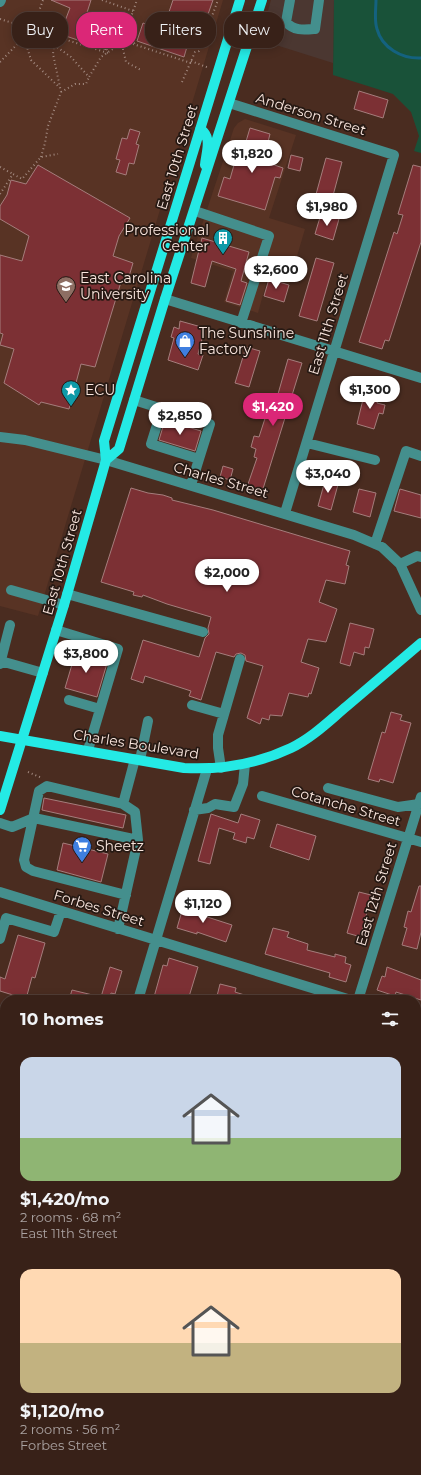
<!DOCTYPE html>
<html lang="en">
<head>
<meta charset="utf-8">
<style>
	:root { --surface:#382118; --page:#432e25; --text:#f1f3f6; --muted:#aba3a2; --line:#523e37; --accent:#db2777 }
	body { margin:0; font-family:Montserrat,sans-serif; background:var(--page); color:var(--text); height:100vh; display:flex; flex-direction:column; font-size:15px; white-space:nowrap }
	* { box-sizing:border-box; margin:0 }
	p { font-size:13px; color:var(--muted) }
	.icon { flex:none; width:22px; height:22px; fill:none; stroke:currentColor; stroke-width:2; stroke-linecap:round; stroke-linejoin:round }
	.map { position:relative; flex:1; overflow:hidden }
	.drawer { position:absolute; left:0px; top:995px; width:421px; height:480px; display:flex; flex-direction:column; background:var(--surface); border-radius:16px 16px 0 0; box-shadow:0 2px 10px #0003,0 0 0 1px var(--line) }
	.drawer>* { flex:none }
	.top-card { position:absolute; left:12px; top:12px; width:397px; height:36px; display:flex; gap:8px }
	.price { position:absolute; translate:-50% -34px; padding:0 9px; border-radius:14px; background:#fff; color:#222; font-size:13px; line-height:26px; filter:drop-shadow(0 1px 2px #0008) }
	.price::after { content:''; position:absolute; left:50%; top:24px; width:12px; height:9px; margin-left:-6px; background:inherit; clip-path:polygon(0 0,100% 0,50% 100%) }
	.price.active { background:var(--accent); color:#fff }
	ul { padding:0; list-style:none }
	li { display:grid; align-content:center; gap:8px; height:212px; padding:0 20px }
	li span { display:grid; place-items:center; height:124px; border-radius:12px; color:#555 }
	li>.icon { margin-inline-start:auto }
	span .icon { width:72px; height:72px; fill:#fffc; stroke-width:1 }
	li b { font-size:17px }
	h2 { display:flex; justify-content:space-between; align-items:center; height:48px; padding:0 20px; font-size:17px }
	.tag { padding:0 14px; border-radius:16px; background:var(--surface); box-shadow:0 2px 10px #0003,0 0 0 1px var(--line); font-size:14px; line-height:36px }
	.tag.active { background:var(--accent); color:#fff }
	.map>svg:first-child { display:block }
</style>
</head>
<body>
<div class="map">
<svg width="421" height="1475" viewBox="0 0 421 1475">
	<rect width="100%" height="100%" fill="#4a2c20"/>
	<path fill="#4b3731" d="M271,0H334L333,63L260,40Z"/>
	<path fill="#583324" d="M0,0H223L38,616L0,606Z
		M245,119L296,135L269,218L305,229L289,283L268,276L258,313L224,302L233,271L191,258L234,128L238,123Z"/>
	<path fill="#195239" d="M334,0H421V153L414,151L419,136L411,112L393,94L333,75Z"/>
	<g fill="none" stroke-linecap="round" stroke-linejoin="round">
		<path stroke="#14627f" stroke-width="3" d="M376,0C376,9 374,20 377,29C382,48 402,59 421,58"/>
	</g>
	<path fill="#7c3034" stroke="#a57d7c" d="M51,0H91L84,22L113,33L107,50L60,34L70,8Z
		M173,0H213L206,20L188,14L180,36L189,40L184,57L137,41L143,23L163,30Z
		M359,91L388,100L383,118L354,109Z
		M250,128L270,134L263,161L283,168L280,178L275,177L265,210L218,196L224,177L230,179L236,158L240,159L242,155Z
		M130,129L140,132L136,144L139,145L134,164L129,163L126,175L116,172L120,160L116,159L122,138L127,139Z
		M291,155L303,158L300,171L288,168Z
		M326,158L342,162L331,203L315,198Z
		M38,165L130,218L119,236L113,256L133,263L127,283L121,282L95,367L81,364L69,409L41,402L39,405L4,383L14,349L0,345L3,334L0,333V255L22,261L29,236L0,219V206L7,195L11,180L26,184Z
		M413,165L421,167V242L389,341L385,340L382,349L359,342L394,232L397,234L403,215L398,214Z
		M321,214L339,219L333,240L315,234Z
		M202,238L249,252L241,281L247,283L240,305L226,301L236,269L212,261L205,287L191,283Z
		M316,258L334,263L317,321L299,316Z
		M269,279L289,285L284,302L264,296Z
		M180,321L205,328L198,354L203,355L198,370L168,360L174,338L171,337L174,327L179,329Z
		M246,347L260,351L249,387L235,383Z
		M288,359L302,363L262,492L247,487L257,458L254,457L256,449L251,447L254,436L259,437L269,406L274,408Z
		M365,391L379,395L377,403L385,405L383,414L379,413L374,429L357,424Z
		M165,420L201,431L195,451L159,440Z
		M223,466L233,469L230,480L220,477Z
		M326,477L339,481L331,510L318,506Z
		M131,488L148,493L163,495L172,498V500L213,510L350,551L346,565L349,566L345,584L326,580L319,602L337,609L326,642L308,639L301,662L319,668L311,694L309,693L308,697L289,693L282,716L270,715L269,720L262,718L260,724L247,718L263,666L246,661L245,655L241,653L236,654L234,657L216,652L201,700L189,696L191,691L145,676L143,683L131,679L143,640L199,657L205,638L209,634L208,628L211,617L167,604L143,595L142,597L133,595L134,592L101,582Z
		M359,489L376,493L370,517L353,512Z
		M400,489L421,495V518L394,511Z
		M350,623L374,629L369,648L365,647L364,655L354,652L350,666L340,663Z
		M76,651L108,660L97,697L65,688Z
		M391,712L402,715L400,720L411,723L393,783L380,779L379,782L368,779L382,732L385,733Z
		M44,798L126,815L123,828L42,810Z
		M211,814L238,823L241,814L260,820L254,839L247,837L246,843L233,839L235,833L219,828L210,864L198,861Z
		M277,824L316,836L309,860L270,847Z
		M63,843L108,854L101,882L57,870Z
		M419,886H421V932L417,949L402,945L407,928L404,927L408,911L411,912Z
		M359,892L371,895L361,937L347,933Z
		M184,904L197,907L195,913L232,925L226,942L197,932V934L177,928Z
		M273,928L289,932L287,937L308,944L307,950L335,957V954L346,957L345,963L351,965L346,982L329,977L330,973L265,954Z
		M18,935L45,943L35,978L32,977L26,999L0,991V977L5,979Z
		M169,958L198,967L188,1000H164L154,997L163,965L167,966Z
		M110,967L122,971L115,994L111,993L109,1000H69L72,990L101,997Z
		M387,967L421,980V1000L396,992L395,996L377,990L382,976L385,977Z
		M220,984L236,988L235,992L254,998V1000H216Z"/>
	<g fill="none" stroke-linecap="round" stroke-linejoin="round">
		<path stroke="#a38a80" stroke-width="2" stroke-dasharray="1 3" stroke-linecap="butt" d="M102,0L133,11
			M0,19L108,53
			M24,37L31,60L59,87
			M124,37L137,0
			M118 41a4 4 0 1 1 8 0a4 4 0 1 1-8 0Z
			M111,40L118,41
			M127,41L133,44L137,41
			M133,44L191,63
			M54,45L71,57L89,77L101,57L120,44
			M122,45L126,62L141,70
			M191,61L209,68
			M0,62L33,28L43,0
			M182,82L195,52L199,51L218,0
			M61,92L75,84H86L89,77
			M41,157L45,143L48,126L61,92L53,54L55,35
			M0,167L13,174
			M0,194L13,174L22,179L41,157L58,154
			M28,772L42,778"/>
		<path stroke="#448f8d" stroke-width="10" d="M290,0L286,22C294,31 303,30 315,29L319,0
			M0,2L1,0
			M229,103L394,155L285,513
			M195,211L269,236L241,323
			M165,299L421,378
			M134,400L210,424L199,459L151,444L162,409
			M0,437L25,440L106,460L354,535L382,547L400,564L421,610
			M307,443L375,460
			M191,485L199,459
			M375,544L406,451L421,456
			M400,564L417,556L421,557
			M11,590L64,605
			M67,594L203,632
			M56,630L118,649L88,750
			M1,661L43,673
			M0,664L10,625
			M69,700L100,709
			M192,705L224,714
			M140,760L148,721
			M221,768L218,748V735L240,659
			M328,788L398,807L419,804
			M262,796L421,842
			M123,804L47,786L39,791L24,860L26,867L33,871L126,895
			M194,810L208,808L215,804L234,807L243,784L245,764
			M0,823L12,827L34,818L138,840
			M0,892L351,1000
			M118,929L138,840L135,812L123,804L135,759
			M0,939L6,918L54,932L61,911
			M138,1000L207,769
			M358,1000L421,797
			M0,1010L5,1012
			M416,1020L421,1021
			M416,1104L421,1105
			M0,1209L5,1211
			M416,1336L421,1337
			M0,1367L5,1369
			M416,1439L421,1423
			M0,1452L5,1435
			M337,1470L353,1475
			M213,1475L215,1470
			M405,1475L406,1470"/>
		<path stroke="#24eae5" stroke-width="10" d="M200,129C213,137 206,152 205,165
			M106,460L119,449L165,299L262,0
			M0,736L184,768C222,770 257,764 291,748C312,738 329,721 347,706C372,685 396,664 421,643
			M0,810L64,605L102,474L106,460L104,441L240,0
			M0,1047L5,1049
			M416,1170L421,1172"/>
	</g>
	<defs>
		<symbol id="building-pin" viewBox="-11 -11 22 30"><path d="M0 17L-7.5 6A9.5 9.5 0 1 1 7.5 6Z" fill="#0f9aa8" stroke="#261913"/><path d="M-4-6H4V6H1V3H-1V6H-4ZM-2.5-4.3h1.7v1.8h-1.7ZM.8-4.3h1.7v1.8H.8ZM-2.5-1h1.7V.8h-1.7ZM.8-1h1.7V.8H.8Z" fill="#fff"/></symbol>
		<symbol id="university-pin" viewBox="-11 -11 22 30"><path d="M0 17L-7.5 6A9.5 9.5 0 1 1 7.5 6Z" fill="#8d6e63" stroke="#261913"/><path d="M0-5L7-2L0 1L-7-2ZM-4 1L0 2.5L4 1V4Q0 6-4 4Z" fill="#fff"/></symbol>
		<symbol id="shop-pin" viewBox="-11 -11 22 30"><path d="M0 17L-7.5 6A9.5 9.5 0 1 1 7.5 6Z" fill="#3f7fe0" stroke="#261913"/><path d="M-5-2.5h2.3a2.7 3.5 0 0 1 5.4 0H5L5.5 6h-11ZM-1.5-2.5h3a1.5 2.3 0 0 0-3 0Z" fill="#fff"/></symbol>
		<symbol id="sight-pin" viewBox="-11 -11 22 30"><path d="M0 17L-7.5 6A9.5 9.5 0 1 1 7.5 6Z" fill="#0f9aa8" stroke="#261913"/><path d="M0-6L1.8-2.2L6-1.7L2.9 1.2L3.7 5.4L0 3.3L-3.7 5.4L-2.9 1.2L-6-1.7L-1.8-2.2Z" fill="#fff"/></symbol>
		<symbol id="supermarket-pin" viewBox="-11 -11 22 30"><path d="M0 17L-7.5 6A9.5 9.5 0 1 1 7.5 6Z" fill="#3f7fe0" stroke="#261913"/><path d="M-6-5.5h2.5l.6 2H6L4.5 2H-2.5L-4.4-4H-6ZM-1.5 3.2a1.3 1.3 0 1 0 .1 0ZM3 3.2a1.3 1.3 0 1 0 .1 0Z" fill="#fff"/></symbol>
	</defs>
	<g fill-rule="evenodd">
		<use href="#building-pin" x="212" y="227" width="22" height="30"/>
		<use href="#university-pin" x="55" y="275" width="22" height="30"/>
		<use href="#shop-pin" x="174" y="330" width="22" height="30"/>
		<use href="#sight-pin" x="60" y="379" width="22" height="30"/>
		<use href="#supermarket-pin" x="71" y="835" width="22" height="30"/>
	</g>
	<g text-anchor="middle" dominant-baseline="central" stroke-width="3.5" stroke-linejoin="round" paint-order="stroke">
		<g font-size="14" fill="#f9e5dd" stroke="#261913">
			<text transform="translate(311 114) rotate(17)">Anderson Street</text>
			<text transform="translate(177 157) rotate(-73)">East 10th Street</text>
			<text transform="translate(328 324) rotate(-73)">East 11th Street</text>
			<text transform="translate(221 480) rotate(16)">Charles Street</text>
			<text transform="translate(62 562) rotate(-74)">East 10th Street</text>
			<text transform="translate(136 744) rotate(9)">Charles Boulevard</text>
			<text transform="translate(346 806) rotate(16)">Cotanche Street</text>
			<text transform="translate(376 894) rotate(-73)">East 12th Street</text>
			<text transform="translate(99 908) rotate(17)">Forbes Street</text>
		</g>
		<g font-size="14" fill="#f9e5dd" stroke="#261913" text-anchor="start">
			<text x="209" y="230" text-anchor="end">Professional<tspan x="209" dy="16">Center</tspan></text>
			<text x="80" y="278">East Carolina<tspan x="80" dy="16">University</tspan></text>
			<text x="199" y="333">The Sunshine<tspan x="199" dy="16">Factory</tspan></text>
			<text x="85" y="390">ECU</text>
			<text x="96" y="846">Sheetz</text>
		</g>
	</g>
</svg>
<b class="price" style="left:252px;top:174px">$1,820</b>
<b class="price" style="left:327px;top:227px">$1,980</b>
<b class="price" style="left:276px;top:290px">$2,600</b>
<b class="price" style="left:370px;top:410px">$1,300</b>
<b class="price active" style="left:273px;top:427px">$1,420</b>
<b class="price" style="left:180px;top:436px">$2,850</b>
<b class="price" style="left:328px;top:494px">$3,040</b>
<b class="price" style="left:227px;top:593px">$2,000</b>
<b class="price" style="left:86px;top:674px">$3,800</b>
<b class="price" style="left:203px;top:924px">$1,120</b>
<div class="top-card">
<a class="tag">Buy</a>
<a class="tag active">Rent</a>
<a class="tag">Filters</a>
<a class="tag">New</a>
</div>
<section class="drawer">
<h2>10 homes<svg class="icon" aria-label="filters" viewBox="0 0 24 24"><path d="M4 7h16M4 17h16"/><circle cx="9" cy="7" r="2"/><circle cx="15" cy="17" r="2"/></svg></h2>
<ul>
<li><span style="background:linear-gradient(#c9d6e8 65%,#8fb573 0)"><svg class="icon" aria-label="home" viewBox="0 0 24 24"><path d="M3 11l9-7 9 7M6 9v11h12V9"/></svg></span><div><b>$1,420/mo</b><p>2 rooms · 68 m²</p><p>East 11th Street</p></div></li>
<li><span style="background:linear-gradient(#ffd9b3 60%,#c2b280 0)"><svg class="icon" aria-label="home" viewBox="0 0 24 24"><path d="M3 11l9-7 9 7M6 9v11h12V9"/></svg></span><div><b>$1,120/mo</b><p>2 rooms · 56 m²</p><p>Forbes Street</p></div></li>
</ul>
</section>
</div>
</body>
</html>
